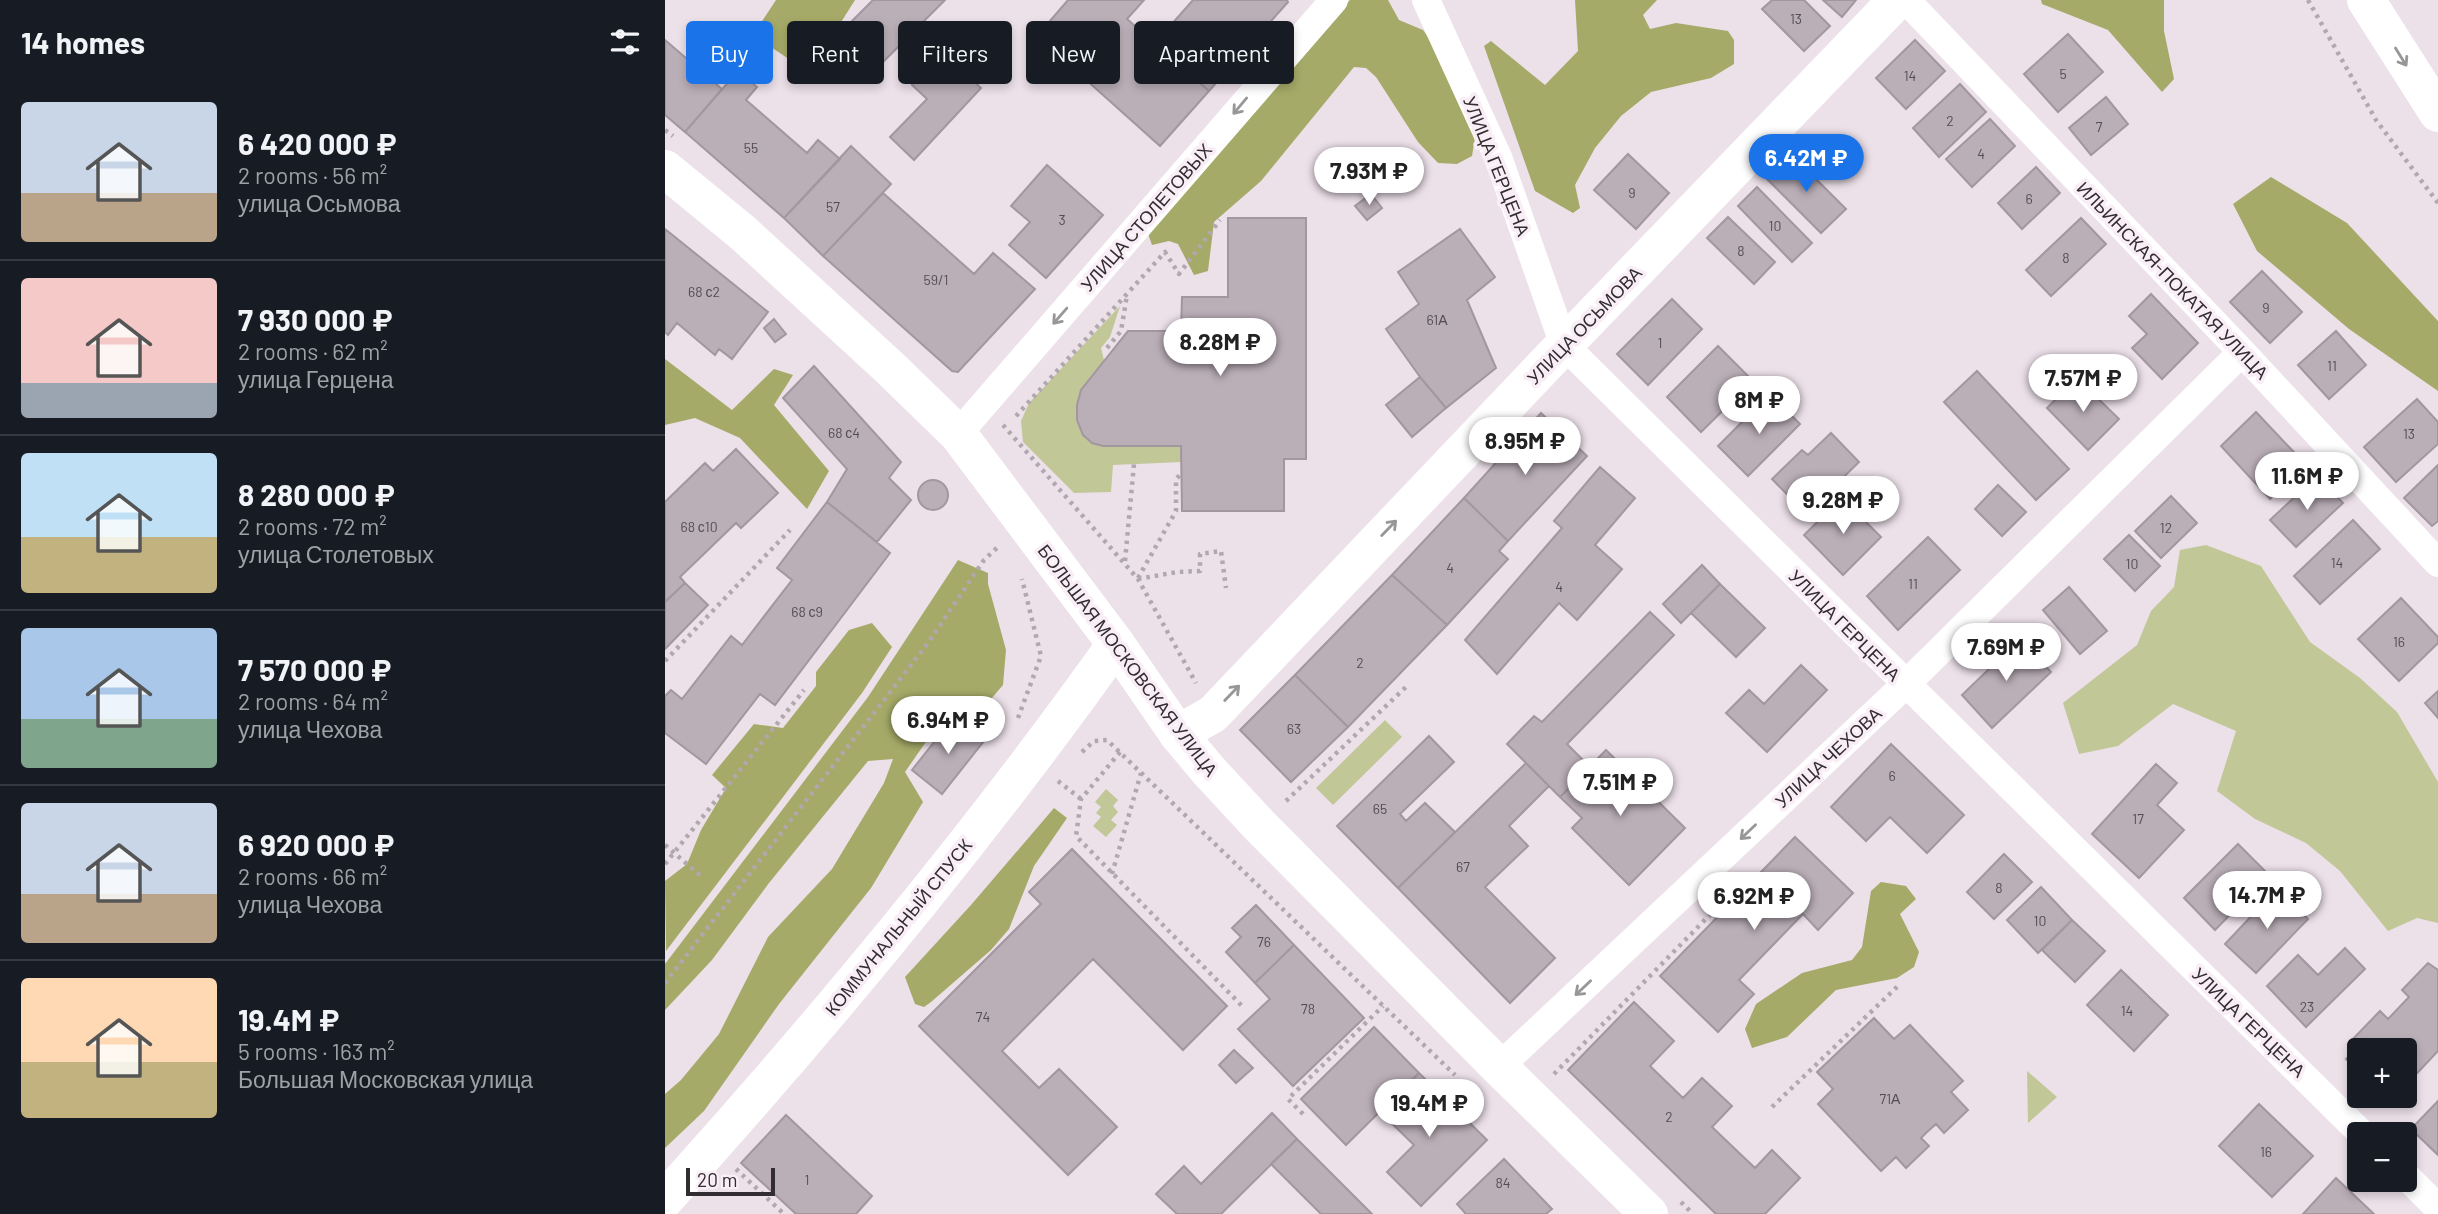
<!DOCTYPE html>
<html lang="en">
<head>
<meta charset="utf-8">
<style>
	:root { --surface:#171b24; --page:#20242c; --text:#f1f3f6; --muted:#9ea1a6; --line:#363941; --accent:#1a73e8 }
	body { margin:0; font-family:Barlow,sans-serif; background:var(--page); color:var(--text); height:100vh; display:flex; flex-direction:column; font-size:26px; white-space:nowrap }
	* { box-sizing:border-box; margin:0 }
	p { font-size:23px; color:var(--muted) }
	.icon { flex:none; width:38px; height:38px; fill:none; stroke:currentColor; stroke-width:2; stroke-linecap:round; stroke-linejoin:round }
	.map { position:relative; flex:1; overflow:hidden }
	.panel { display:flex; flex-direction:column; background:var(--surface); width:665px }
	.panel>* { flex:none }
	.top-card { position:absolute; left:21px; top:21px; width:665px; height:63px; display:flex; gap:14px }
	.fabs { position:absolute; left:1682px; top:1038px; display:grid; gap:14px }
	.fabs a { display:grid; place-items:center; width:70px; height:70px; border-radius:7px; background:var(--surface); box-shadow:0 4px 10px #0003; font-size:35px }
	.scale { position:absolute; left:21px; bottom:18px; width:89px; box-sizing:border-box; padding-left:7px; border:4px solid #312d30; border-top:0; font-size:19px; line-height:24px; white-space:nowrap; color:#312d30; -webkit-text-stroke:5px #f9edf6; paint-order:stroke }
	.price { position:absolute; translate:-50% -60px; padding:0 16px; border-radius:24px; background:#fff; color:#222; font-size:23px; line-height:46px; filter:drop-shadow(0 2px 4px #0008) }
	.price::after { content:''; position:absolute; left:50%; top:42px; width:21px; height:16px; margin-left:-10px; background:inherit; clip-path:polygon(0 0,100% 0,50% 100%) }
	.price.current { background:var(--accent); color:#fff }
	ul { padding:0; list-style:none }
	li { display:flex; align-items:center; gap:21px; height:175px; padding:0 21px }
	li+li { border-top:2px solid var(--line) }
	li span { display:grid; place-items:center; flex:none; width:196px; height:140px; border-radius:7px; color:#555 }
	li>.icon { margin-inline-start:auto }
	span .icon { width:84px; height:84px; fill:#fffc; stroke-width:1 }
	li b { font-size:30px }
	h2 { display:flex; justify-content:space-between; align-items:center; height:84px; padding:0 21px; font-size:30px }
	.pill { padding:0 24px; border-radius:7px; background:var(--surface); box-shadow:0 4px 10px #0003; font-size:24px; line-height:63px }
	.pill.current { background:var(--accent); color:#fff }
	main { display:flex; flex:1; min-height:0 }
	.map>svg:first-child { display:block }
</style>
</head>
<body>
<main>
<section class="panel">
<h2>14 homes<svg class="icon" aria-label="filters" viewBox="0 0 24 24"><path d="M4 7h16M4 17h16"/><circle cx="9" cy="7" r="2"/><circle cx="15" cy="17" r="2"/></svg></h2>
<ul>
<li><span style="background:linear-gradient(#c9d6e8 65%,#b9a48a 0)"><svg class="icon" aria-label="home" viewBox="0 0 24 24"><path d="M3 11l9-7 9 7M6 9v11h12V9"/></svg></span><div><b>6 420 000 ₽</b><p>2 rooms · 56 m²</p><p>улица Осьмова</p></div></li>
<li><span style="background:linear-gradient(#f6c9c9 75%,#9aa5b1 0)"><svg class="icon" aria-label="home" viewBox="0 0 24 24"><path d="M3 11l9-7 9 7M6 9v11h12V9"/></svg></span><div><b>7 930 000 ₽</b><p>2 rooms · 62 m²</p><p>улица Герцена</p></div></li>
<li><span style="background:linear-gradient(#bfe0f5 60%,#c2b280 0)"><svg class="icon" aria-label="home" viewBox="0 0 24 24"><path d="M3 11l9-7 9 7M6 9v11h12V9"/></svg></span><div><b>8 280 000 ₽</b><p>2 rooms · 72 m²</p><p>улица Столетовых</p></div></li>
<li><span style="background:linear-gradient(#a9c7e8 65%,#7fa58c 0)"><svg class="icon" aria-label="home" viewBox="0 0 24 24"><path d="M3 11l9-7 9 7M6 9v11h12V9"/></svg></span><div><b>7 570 000 ₽</b><p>2 rooms · 64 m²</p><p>улица Чехова</p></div></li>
<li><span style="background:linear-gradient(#c9d6e8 65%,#b9a48a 0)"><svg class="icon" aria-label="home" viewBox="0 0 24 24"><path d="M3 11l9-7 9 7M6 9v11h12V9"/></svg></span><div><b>6 920 000 ₽</b><p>2 rooms · 66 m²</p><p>улица Чехова</p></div></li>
<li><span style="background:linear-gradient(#ffd9b3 60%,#c2b280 0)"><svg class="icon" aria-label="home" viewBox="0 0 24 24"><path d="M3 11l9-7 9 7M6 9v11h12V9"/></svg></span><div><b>19.4M ₽</b><p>5 rooms · 163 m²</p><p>Большая Московская улица</p></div></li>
</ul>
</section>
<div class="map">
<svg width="1773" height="1214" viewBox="0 0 1773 1214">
	<rect width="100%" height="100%" fill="#ece0e9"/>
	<path fill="#c1c797" d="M455,306L445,337L436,348L439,360C432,370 421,380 416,392C406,414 412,440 438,446H516V462L448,465L446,492L409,493L358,442L356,421L364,403Z
		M1541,545L1596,566L1645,642L1695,678L1732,712L1773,782V923L1752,918L1723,931L1675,871L1641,843L1590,819L1552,791L1571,731L1508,704L1453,746L1414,754L1398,703L1472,645L1486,611L1509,587L1515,550Z
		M720,720L737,737L668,805L651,788Z
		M441,789L453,800L448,806L453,812L446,820L452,825L441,837L428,826L436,817L431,813L436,807L430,802Z
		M1362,1071L1392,1097L1363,1123Z"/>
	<path fill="#a5aa68" d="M111,0H190L173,27L191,56L182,73L155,80L88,35Z
		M685,0H723L734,20L758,30L768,44L811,132L807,156L792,164L773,163L753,142L711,77L701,68L689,67L596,181L549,222L543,271L529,275L513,244L504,241L487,245L481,228Z
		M910,0H992L978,15L985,29L1011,23L1063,31L1069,40V64L1046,78L986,92L956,116L930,148L910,185L915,208L908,213L870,191L819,46L826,41L880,85L913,51Z
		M1376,0H1499V31L1509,79L1497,92L1443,30L1377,4Z
		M1606,177L1682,223L1773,321V391L1684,329L1592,251L1568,204Z
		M0,359L67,410L109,369L128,375L109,405L164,471L142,509L75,438L30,418L0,425Z
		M293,560L323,573V584L341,650L338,685L309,719L283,710L240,772L258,802L206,888L114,1004L39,1111L0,1148V1094L16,1080L54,1034L103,937L167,869L219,783L228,759L203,761L104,883L47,960L0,1010V964L203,697Z
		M207,623L227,647L197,693L1,951L0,881L22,864L36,830L61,788L47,775L89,724L118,728L151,686V672L184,630Z
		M389,808L402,818L369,866L344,929L326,950L266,1002L259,1007L250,1004L240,977L306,905Z
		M1216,882L1241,886L1251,899L1235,914L1254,952L1249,967L1232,978L1171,990L1122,1037L1087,1048L1080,1029L1091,1004L1137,973L1187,960L1197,947L1206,891Z"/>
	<path fill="#baaeb7" stroke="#a2969f" stroke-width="2" d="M208,0H280L216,64L180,28Z
		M403,0H479L462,19L544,91L495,146L372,36Z
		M528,0H622L623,2L544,91L490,43Z
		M1107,0H1139L1165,26L1139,51L1097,9Z
		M1158,0H1191L1177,17Z
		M1403,34L1438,72L1393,112L1359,74Z
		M0,40L57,89L20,132L0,115Z
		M1250,40L1280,71L1241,109L1211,78Z
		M278,53L316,88L249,160L225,137L262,99L247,85Z
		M73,71L92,87L81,100L142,153L153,140L175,159L119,218L20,132Z
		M1295,84L1321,112L1274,157L1248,128Z
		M1441,97L1463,124L1426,155L1404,128Z
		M1325,119L1350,146L1307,187L1281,159Z
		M186,146L226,184L158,256L119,218Z
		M963,154L1004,193L971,229L929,190Z
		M1126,154L1181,209L1156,233L1101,178Z
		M382,165L438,215L381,278L344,245L365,222L346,206Z
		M1371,167L1395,193L1357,229L1333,203Z
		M1092,187L1147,243L1127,262L1073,206Z
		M218,193L309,274L328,253L370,289L293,372L287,371L158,256Z
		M706,194L717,208L702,220L690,206Z
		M1063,217L1110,262L1089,284L1042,238Z
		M563,218H641V459H619V511H517L516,446H438L427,443L418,435L412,420V405L416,390L463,331H516L517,297H563Z
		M1416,218L1441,244L1386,296L1361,270Z
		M0,229L103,312L67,359L54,349L50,355L12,323L3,335L0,332Z
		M795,229L830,277L802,300L831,368L781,408L755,377L721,329L754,304L733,272Z
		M1597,271L1637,312L1605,343L1565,302Z
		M1486,294L1533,343L1497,379L1467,348L1482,334L1464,316Z
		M1007,299L1037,329L983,385L952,354Z
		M109,319L121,334L110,342L99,328Z
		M1671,331L1701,365L1664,399L1633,365Z
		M1053,346L1088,381L1036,432L1002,397Z
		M149,366L236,462L224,478L246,500L212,542L162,502L182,469L118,398Z
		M1312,371L1404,469L1371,500L1279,402Z
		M755,377L781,408L747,437L721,405Z
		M1412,378L1454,419L1423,450L1382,408Z
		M1109,398L1135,424L1083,476L1053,446L1087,412L1091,416Z
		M1752,399L1773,422V444L1731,482L1699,447Z
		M1591,412L1641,465L1605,499L1556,446Z
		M876,413L922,456L843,541L799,498Z
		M1166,433L1194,462L1141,514L1107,479L1137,450L1143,455Z
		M71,449L113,493L76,528L71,523L15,577L20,583L0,602V502L40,463L48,471Z
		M1773,465V521L1767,526L1739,498Z
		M935,467L970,498L930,545L957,569L912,620L894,603L832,674L800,640L897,528L889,521Z
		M1652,476L1678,503L1631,547L1605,520Z
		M253 495a15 15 0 1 1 30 0a15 15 0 1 1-30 0Z
		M1333,485L1361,512L1337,536L1310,509Z
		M1506,496L1532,523L1496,558L1470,531Z
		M799,498L843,541L834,551L843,559L782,625L727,575Z
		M1177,498L1216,537L1178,575L1139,535Z
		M162,502L225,553L110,705L95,694L41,764L0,733V696L6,690L17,699L66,636L77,645L127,580L112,568Z
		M1688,520L1715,549L1655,604L1629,576Z
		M1464,535L1495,566L1470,591L1439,559Z
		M1263,537L1295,570L1233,630L1202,596Z
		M1037,565L1055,584L1016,623L998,604Z
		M727,575L782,625L683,727L630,675Z
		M20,583L43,605L0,649V602Z
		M1055,584L1100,628L1071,657L1026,613Z
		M1404,587L1442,631L1415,654L1378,610Z
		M1736,598L1773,637V643L1734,681L1693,639Z
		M985,612L1009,635L902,744L925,767L895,797L842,744L869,716L877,722Z
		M1355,639L1386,672L1327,728L1297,695Z
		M1136,665L1162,690L1102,752L1061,713L1084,690L1099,704Z
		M630,675L683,727L626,782L575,730Z
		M1773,691V718L1760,703Z
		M289,717L319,741L277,794L247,770Z
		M764,736L789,762L735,814L741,821L760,803L790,832L733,888L672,826Z
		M1226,744L1299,815L1262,853L1225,817L1201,841L1166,807Z
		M941,750L1020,828L964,885L907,828L917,818L895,797Z
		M861,763L884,786L844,826L863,846L820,887L890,958L845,1003L733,888Z
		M1491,764L1512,783L1492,805L1519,830L1474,878L1427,834Z
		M1130,837L1188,893L1153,930L1138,914L1074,980L1089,994L1053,1032L995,976Z
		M1573,844L1604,875L1550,930L1519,898Z
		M407,849L562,1006L518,1050L428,959L337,1051L374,1088L394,1069L452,1127L403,1175L254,1026L376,904L364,892Z
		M1339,854L1367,882L1329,919L1302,892Z
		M1376,887L1407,920L1373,953L1342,920Z
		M1612,889L1643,919L1591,973L1560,944Z
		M591,905L629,945L590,983L561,952L576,937L567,928Z
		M1407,920L1440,951L1410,982L1377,950Z
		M629,945L699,1018L628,1086L573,1029L605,999L590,983Z
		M1680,948L1700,969L1641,1027L1602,986L1633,955L1653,975Z
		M1763,963L1773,970V1051L1740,1086V1050H1694V1072L1681,1059L1690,1050L1683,1044L1715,1011L1723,1019L1744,997L1737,990Z
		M1456,970L1503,1015L1469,1051L1422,1005Z
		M969,1002L1009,1041L985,1066L1018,1098L1037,1078L1067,1106L1047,1127L1090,1168L1107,1150L1135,1178L1100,1214H1051L903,1070Z
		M1209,1018L1229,1039L1245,1025L1298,1081L1286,1092L1303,1110L1279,1133L1271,1124L1261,1133L1256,1138L1264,1146L1241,1168L1231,1157L1216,1171L1153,1104L1168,1089L1152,1072Z
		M709,1027L754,1073L681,1145L636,1099Z
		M569,1050L588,1068L571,1083L554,1065Z
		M754,1073L822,1140L756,1206L722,1172L749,1145L715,1112Z
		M1773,1101V1155L1746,1129Z
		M1594,1104L1648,1156L1607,1197L1554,1146Z
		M607,1113L632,1139L556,1214H512L491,1194L519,1166L536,1184Z
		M121,1115L207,1196L191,1214H131L76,1163Z
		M632,1139L707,1214H656L606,1164Z
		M839,1159L887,1209L881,1214H801L792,1204Z
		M1671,1178L1709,1214H1638Z"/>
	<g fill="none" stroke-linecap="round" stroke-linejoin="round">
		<path stroke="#b1a8af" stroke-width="4.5" stroke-dasharray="3.5 5" stroke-linecap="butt" d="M1643,0L1711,120L1773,203
			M0,130L8,136
			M442,348L456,331L462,295
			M351,416L500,252L514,274L555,220
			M338,425L473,579L531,683
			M460,561L469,464
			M473,578L511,511V479L516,474
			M473,579L512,572L535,571V554L556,551L561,588
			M0,661L125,530
			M353,718L376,656L357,579
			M417,752L429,741L442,740L790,1075
			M455,752L416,799L411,836L579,1008
			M393,781L416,799
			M621,801L742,686
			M0,845L36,876
			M0,864L139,690
			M447,874L476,773
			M0,983L263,643L319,560L335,545
			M889,1074L1076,883
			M1107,1107L1235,984
			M638,1114L623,1099L718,1006
			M71,1169L119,1214
			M1016,1202L1028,1214"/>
		<path stroke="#fff" stroke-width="28" d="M761,0L833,157L899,345L1697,1134
			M1241,0L1577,352L1773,563
			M293,434L669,0
			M834,1067L1240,685L1577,352
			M1740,1175L1773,1208"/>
		<path stroke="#fff" stroke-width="38" d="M513,734L548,714L899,345L1232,0
			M0,1199C160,1022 313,838 451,644"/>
		<path stroke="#fff" stroke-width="38" d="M1701,0L1773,113
			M0,169L78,233L224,367L293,434L451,644L513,734L544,771L595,826L834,1067L984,1214"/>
	</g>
	<defs><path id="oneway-shaft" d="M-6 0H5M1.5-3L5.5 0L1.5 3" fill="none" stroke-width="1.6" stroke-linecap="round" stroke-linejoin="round" transform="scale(1.75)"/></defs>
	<g stroke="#989698">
		<use href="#oneway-shaft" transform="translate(1736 57) rotate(58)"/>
		<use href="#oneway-shaft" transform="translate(575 106) rotate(130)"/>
		<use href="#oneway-shaft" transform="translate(395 316) rotate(131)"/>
		<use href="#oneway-shaft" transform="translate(724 528) rotate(-46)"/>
		<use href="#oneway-shaft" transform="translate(567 693) rotate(-46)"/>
		<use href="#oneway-shaft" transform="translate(1083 832) rotate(136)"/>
		<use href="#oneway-shaft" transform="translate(918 988) rotate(137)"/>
	</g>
	<g text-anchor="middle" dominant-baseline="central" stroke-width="7" stroke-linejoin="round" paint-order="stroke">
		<g font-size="14" fill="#534d52">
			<text x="1131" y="18">13</text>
			<text x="1398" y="73">5</text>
			<text x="1245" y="75">14</text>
			<text x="1285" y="120">2</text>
			<text x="1434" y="126">7</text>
			<text x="86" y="147">55</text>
			<text x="1316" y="153">4</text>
			<text x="967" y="192">9</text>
			<text x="1364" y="198">6</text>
			<text x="168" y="206">57</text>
			<text x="397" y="219">3</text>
			<text x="1110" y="225">10</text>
			<text x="1076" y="250">8</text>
			<text x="1401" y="257">8</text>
			<text x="271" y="279">59/1</text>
			<text x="39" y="291">68 с2</text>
			<text x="1601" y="307">9</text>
			<text x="772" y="319">61А</text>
			<text x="995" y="342">1</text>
			<text x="1667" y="365">11</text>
			<text x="179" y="432">68 с4</text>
			<text x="1744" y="433">13</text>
			<text x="34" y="526">68 с10</text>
			<text x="1501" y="527">12</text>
			<text x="1672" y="562">14</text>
			<text x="1467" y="563">10</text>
			<text x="785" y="567">4</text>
			<text x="1248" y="583">11</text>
			<text x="894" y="586">4</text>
			<text x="142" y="611">68 с9</text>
			<text x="1734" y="641">16</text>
			<text x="695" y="662">2</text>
			<text x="629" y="728">63</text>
			<text x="1227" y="775">6</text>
			<text x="715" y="808">65</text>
			<text x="1473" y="818">17</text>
			<text x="798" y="866">67</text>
			<text x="1334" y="887">8</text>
			<text x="1375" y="920">10</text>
			<text x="599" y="941">76</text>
			<text x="1642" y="1006">23</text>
			<text x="643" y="1008">78</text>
			<text x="1462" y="1010">14</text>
			<text x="318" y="1016">74</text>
			<text x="1225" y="1098">71А</text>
			<text x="1004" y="1116">2</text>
			<text x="1601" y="1151">16</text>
			<text x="142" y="1179">1</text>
			<text x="838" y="1182">84</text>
		</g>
		<g font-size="18" fill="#312d30" stroke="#f9edf6">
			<text transform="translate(832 166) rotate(68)">УЛИЦА ГЕРЦЕНА</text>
			<text transform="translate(481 217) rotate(-49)">УЛИЦА СТОЛЕТОВЫХ</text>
			<text transform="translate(1508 280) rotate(46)">ИЛЬИНСКАЯ-ПОКАТАЯ УЛИЦА</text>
			<text transform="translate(919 325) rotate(-46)">УЛИЦА ОСЬМОВА</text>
			<text transform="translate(1180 625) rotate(45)">УЛИЦА ГЕРЦЕНА</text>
			<text transform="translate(463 660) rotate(53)">БОЛЬШАЯ МОСКОВСКАЯ УЛИЦА</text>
			<text transform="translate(1163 757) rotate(-43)">УЛИЦА ЧЕХОВА</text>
			<text transform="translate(233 927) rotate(-51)">КОММУНАЛЬНЫЙ СПУСК</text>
			<text transform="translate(1584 1022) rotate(44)">УЛИЦА ГЕРЦЕНА</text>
		</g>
	</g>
</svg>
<div class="fabs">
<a>+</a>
<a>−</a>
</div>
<div class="scale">20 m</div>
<b class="price current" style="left:1141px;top:194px">6.42M ₽</b>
<b class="price" style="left:704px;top:207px">7.93M ₽</b>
<b class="price" style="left:555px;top:378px">8.28M ₽</b>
<b class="price" style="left:1418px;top:414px">7.57M ₽</b>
<b class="price" style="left:1094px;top:436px">8M ₽</b>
<b class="price" style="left:860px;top:477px">8.95M ₽</b>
<b class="price" style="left:1642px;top:512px">11.6M ₽</b>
<b class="price" style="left:1178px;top:536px">9.28M ₽</b>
<b class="price" style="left:1341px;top:683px">7.69M ₽</b>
<b class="price" style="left:283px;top:756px">6.94M ₽</b>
<b class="price" style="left:955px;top:818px">7.51M ₽</b>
<b class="price" style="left:1602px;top:931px">14.7M ₽</b>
<b class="price" style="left:1089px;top:932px">6.92M ₽</b>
<b class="price" style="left:764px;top:1139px">19.4M ₽</b>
<div class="top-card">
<a class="pill current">Buy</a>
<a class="pill">Rent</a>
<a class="pill">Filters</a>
<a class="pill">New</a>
<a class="pill">Apartment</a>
</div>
</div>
</main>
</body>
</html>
